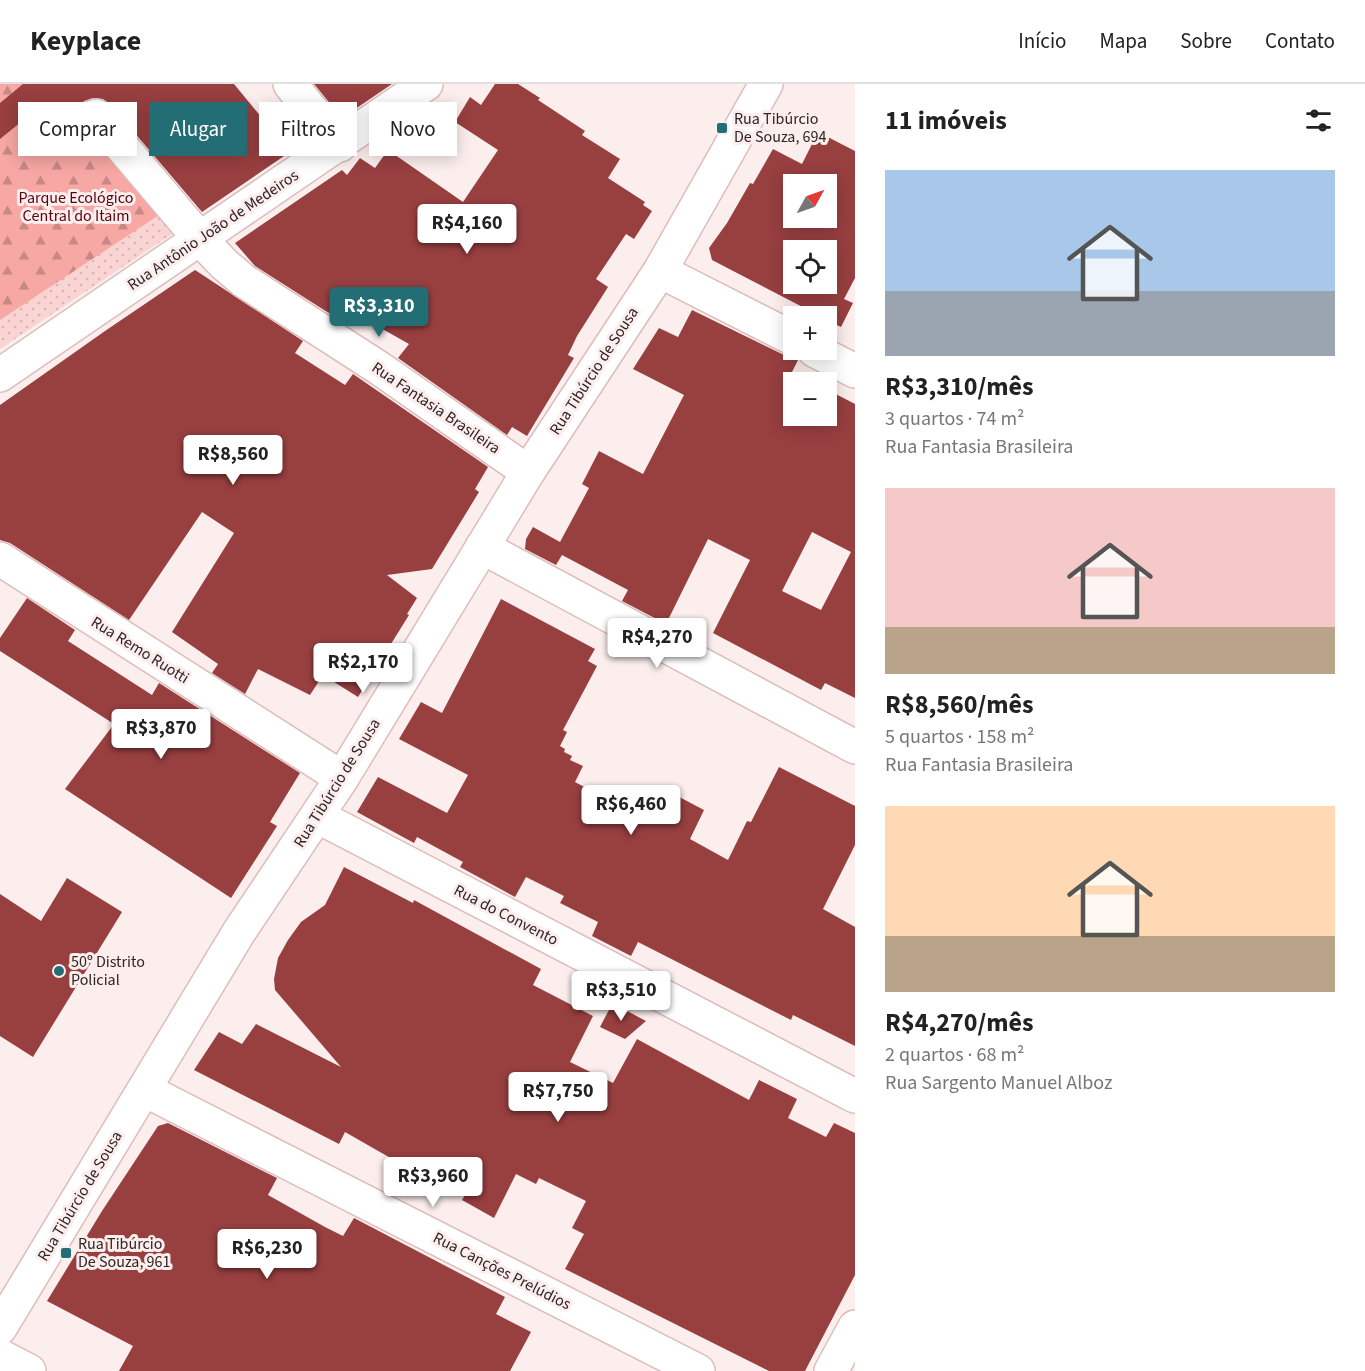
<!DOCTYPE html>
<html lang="pt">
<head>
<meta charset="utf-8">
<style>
	:root { --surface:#fff; --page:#f2f2f2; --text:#222; --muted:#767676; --line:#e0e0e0; --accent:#236e74 }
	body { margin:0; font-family:"Source Sans 3",sans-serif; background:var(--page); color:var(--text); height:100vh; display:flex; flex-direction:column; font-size:22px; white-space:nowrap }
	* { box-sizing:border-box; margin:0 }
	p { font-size:20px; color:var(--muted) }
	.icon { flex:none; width:33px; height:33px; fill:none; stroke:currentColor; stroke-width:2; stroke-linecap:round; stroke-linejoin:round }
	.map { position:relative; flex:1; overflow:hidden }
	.details { display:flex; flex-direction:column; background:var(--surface); width:510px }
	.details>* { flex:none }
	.top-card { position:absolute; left:18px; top:18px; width:570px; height:54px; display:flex; gap:12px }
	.needle { width:39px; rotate:50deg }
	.buttons { position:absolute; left:783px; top:90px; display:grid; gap:12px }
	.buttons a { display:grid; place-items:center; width:54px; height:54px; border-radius:0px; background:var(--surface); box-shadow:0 3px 15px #0003; font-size:30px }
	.price { position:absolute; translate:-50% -51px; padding:0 14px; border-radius:6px; background:#fff; color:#222; font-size:20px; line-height:39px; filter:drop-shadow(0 2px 3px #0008) }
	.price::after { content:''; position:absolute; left:50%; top:36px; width:18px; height:14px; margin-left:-9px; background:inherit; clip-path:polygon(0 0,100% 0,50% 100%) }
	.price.current { background:var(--accent); color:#fff }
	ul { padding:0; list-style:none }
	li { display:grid; align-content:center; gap:12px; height:318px; padding:0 30px }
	li span { display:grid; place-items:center; height:186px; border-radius:0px; color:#555 }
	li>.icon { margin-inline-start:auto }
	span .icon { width:108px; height:108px; fill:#fffc; stroke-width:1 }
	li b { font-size:26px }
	h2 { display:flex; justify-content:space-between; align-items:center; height:72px; padding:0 30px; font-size:26px }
	.chip { padding:0 21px; border-radius:0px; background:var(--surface); box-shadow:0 3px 15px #0003; font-size:21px; line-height:54px }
	.chip.current { background:var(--accent); color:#fff }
	header { display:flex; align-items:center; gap:36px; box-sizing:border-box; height:84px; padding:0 30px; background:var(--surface); border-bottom:2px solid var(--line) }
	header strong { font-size:28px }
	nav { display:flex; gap:33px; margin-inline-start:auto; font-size:21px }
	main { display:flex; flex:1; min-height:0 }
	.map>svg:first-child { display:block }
</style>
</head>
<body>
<header>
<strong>Keyplace</strong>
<nav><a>Início</a><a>Mapa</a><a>Sobre</a><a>Contato</a></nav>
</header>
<main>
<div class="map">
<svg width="855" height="1287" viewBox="0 0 855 1287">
	<defs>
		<pattern id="green-dots" width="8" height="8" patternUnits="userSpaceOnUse" patternTransform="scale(1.5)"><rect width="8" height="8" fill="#fad4d2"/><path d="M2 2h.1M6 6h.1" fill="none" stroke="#d7b6b4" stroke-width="1.8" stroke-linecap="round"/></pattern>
		<pattern id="forest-firs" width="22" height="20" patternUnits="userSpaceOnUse" patternTransform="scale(1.5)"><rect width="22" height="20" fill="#f7a7a4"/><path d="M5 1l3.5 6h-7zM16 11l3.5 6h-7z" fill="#c88885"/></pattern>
	</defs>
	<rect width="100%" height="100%" fill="#fbeeed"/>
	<path fill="url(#green-dots)" d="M0,0H73L187,140L0,265Z"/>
	<path fill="url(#forest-firs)" d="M0,0H53L71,25L159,131L0,236Z"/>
	<path fill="#983f40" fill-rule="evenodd" d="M23,0H234L290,68L202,128L110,20L103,15L93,14L84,17L78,28L60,43L42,21L0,55V19Z
		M314,0H392L342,34Z
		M495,0H518L540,14L538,16L585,47L582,51L620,75L608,94L645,118L643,121L652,127L634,155L626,150L596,195L608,203L577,252L568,271L574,274L527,352L512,343L507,351L398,274L409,260L347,225L341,236L324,226L255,182L235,159L342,86L347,91L360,74L375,84L388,66L463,118L498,66L455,38L470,13L481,21Z
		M818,48L855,67V194L844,215L853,219L841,243L826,236V232H820L712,176L709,164L727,139L750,99L753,100L773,65L802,80ZM794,100H826V134H794ZM794,166H826V200H794Z
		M195,186L303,257L295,269L345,301L353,290L488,383L475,405L479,408L432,485L387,491L417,514L407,530L409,531L358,613L323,591L310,611L258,585L245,610L212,589L218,580L172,548L234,449L202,428L129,536L10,459L0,456V321L105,247Z
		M692,226L786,272L797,274L798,276L792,288L813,298H794V332H826V305L855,320V614L825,599L821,606L713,549L750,476L708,455L666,540L622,517L628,506L562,471L556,481L525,465L526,455L533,443L560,458L589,404L582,400L599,367L643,390L684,311L633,285L659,244L678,253ZM812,448L851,468L821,526L782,507Z
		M27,514L75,546L68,557L152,611L159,599L300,689L270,738L277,742L231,814L65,705L114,640L0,567V554Z
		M501,515L595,565L588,577L597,582L563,646L567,648L560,662L565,665L564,668L572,672L570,676L583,682L575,698L650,738L666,706L704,726L690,755L728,776L747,737L751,738L779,683L855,722V761L823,825L855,843V962L793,931L791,936L638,858L631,872L592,852L598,838L560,819L564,812L526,793L515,813L460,783L463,778L417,753L414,759L357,728L378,693L447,729L468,691L399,655L421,618L442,629Z
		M344,783L413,819L414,816L541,885L533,901L593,932L570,978L613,999L637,955L749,1016L759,996L797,1015L788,1034L826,1053L834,1039L855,1049V1191L805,1287H769L565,1185L584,1150L572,1144L586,1117L539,1094L536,1100L516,1090L494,1134L462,1116L467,1108L423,1085L417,1096L390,1082L394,1076L345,1048L339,1060L194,986L219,948L242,960L256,940L341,983L275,906L274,895L278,874L288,856L301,838L325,821Z
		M67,794L122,828L33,973L0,952V810L41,837Z
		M612,920L627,927L646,937L625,955L600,943Z
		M168,1039L277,1094L268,1111L325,1143L343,1152L354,1134L505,1213L496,1230L531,1248L510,1287H119L133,1262L47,1217L102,1127L158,1042Z"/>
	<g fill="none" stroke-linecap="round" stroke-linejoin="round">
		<defs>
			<path id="street" d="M290,0L340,61
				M96,32L200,155L224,180L244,197L379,284L528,388
				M660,187L794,255
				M814,266L855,287
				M482,463L855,663
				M0,475L342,694
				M317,732L855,1012
				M145,1006L698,1287
				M0,1272L29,1287
				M831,1287L855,1243"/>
			<path id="secondary" d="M0,291L426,0
				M0,1244L239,848L342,694L528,388L660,187L766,0"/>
		</defs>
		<use href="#street" stroke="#ddbdbb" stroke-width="36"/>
		<use href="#secondary" stroke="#ddbdbb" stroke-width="36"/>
		<use href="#street" stroke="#fff" stroke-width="33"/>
		<use href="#secondary" stroke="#fff" stroke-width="33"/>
	</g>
	<g fill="#236e74" stroke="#fbeeed" stroke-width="2">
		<rect x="716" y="38" width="12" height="12" rx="3"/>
		<circle cx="59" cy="887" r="6"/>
		<rect x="60" y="1163" width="12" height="12" rx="3"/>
	</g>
	<g text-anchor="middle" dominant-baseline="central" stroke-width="6" stroke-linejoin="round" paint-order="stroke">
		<g font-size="16" fill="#302424" stroke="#fbeeed" text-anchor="start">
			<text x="734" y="35">Rua Tibúrcio<tspan x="734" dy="18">De Souza, 694</tspan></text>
			<text x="71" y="878">50º Distrito<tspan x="71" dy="18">Policial</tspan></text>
			<text x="78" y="1160">Rua Tibúrcio<tspan x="78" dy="18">De Souza, 961</tspan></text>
		</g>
		<g font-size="16" fill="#5c0110" stroke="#fbeeed">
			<text x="76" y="114">Parque Ecológico<tspan x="76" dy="18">Central do Itaim</tspan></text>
		</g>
		<g font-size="16" fill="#302424" stroke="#fbeeed">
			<text transform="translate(213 146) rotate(-34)">Rua Antônio João de Medeiros</text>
			<text transform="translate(594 287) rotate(-57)">Rua Tibúrcio de Sousa</text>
			<text transform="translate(436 324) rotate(34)">Rua Fantasia Brasileira</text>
			<text transform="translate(140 566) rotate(32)">Rua Remo Ruotti</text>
			<text transform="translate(337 699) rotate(-58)">Rua Tibúrcio de Sousa</text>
			<text transform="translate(506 831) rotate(27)">Rua do Convento</text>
			<text transform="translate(80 1112) rotate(-59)">Rua Tibúrcio de Sousa</text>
			<text transform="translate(502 1187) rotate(27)">Rua Canções Prelúdios</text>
		</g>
	</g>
</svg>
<div class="buttons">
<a><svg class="needle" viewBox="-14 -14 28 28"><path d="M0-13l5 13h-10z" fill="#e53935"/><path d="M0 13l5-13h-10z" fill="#767676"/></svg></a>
<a><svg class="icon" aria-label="locate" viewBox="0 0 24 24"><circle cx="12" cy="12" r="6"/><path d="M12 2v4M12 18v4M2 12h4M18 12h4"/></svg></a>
<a>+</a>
<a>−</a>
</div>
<b class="price" style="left:467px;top:171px">R$4,160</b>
<b class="price current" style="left:379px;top:254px">R$3,310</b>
<b class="price" style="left:233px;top:402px">R$8,560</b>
<b class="price" style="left:657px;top:585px">R$4,270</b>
<b class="price" style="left:363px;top:610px">R$2,170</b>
<b class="price" style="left:161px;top:676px">R$3,870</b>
<b class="price" style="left:631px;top:752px">R$6,460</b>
<b class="price" style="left:621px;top:938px">R$3,510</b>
<b class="price" style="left:558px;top:1039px">R$7,750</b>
<b class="price" style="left:433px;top:1124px">R$3,960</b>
<b class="price" style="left:267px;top:1196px">R$6,230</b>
<div class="top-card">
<a class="chip">Comprar</a>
<a class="chip current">Alugar</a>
<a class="chip">Filtros</a>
<a class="chip">Novo</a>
</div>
</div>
<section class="details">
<h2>11 imóveis<svg class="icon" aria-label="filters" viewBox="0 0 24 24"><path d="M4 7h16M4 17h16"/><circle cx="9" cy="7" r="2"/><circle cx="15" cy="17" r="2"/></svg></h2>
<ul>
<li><span style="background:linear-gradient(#a9c7e8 65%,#9aa5b1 0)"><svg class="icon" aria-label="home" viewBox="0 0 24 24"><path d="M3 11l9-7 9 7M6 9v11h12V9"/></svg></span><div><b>R$3,310/mês</b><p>3 quartos · 74 m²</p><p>Rua Fantasia Brasileira</p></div></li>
<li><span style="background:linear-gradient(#f6c9c9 75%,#b9a48a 0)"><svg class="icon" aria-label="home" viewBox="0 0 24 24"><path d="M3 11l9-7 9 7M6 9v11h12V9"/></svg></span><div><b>R$8,560/mês</b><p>5 quartos · 158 m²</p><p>Rua Fantasia Brasileira</p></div></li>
<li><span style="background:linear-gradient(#ffd9b3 70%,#b9a48a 0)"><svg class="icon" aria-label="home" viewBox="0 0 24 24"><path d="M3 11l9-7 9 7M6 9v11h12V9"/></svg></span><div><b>R$4,270/mês</b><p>2 quartos · 68 m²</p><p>Rua Sargento Manuel Alboz</p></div></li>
</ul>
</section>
</main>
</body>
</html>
